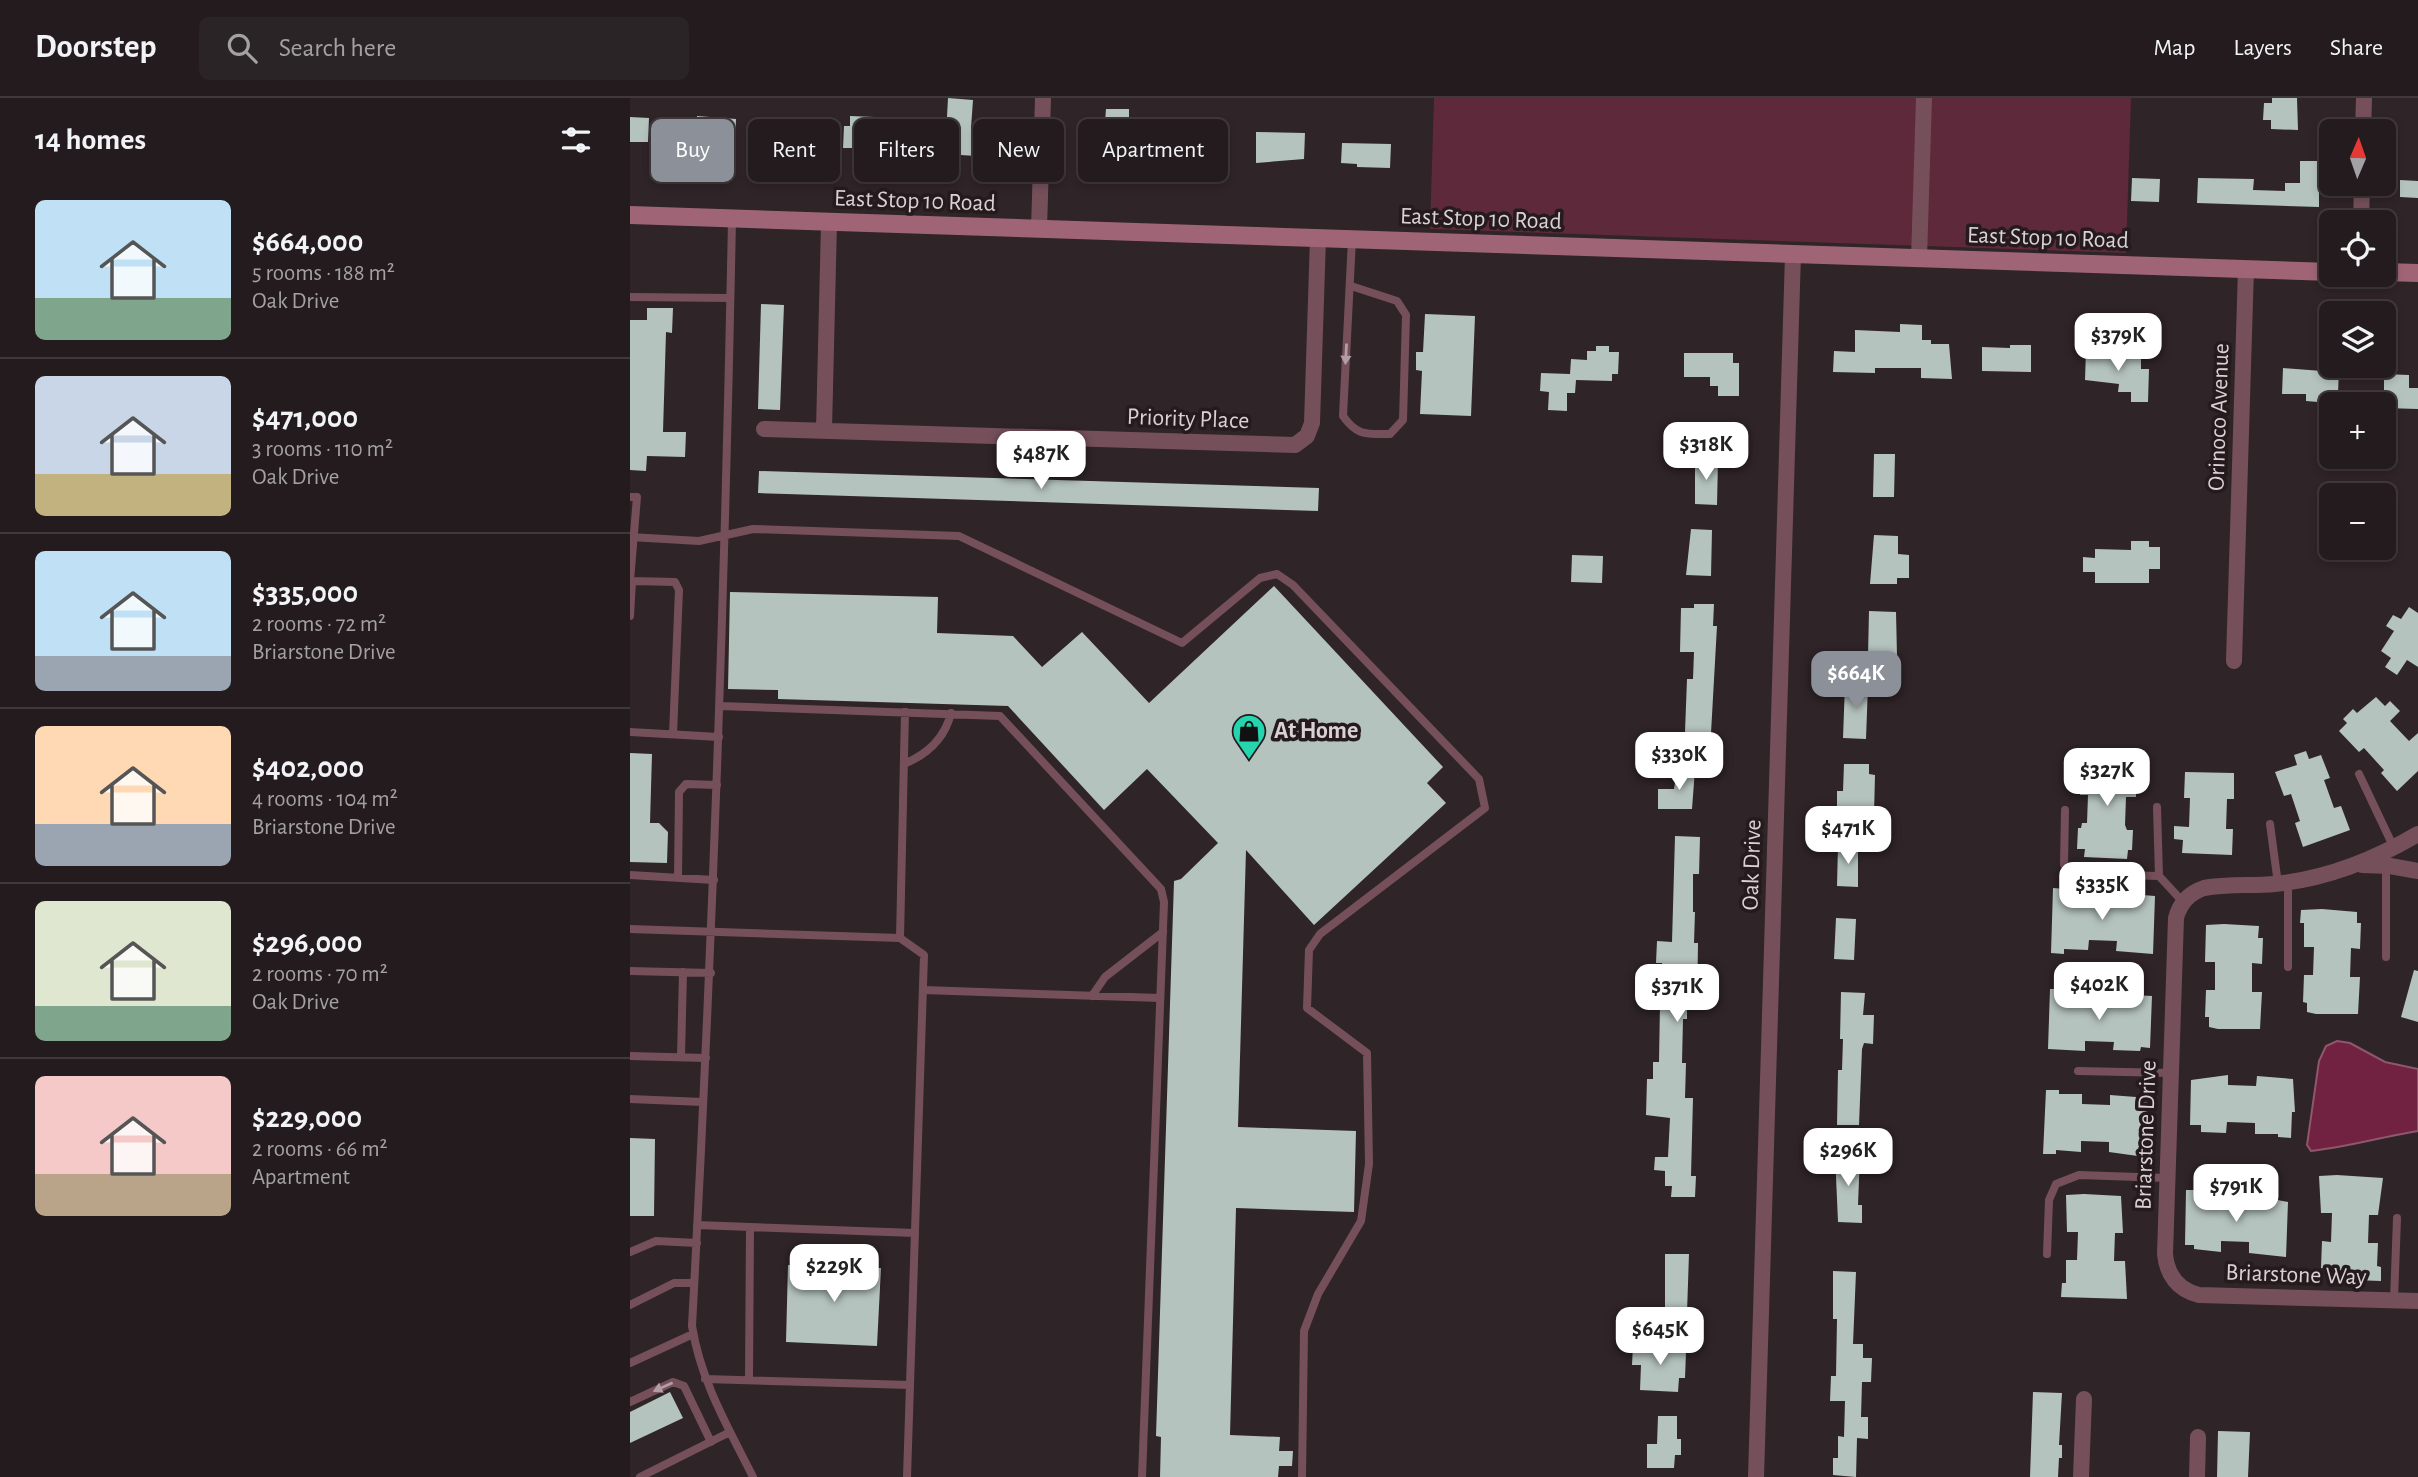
<!DOCTYPE html>
<html lang="en">
<head>
<meta charset="utf-8">
<style>
	:root { --surface:#231b1d; --page:#2b2426; --text:#f1f3f6; --muted:#a3a1a4; --line:#40393b; --accent:#8c9099 }
	body { margin:0; font-family:"Alegreya Sans",sans-serif; background:var(--page); color:var(--text); height:100vh; display:flex; flex-direction:column; font-size:26px; white-space:nowrap }
	* { box-sizing:border-box; margin:0 }
	p { font-size:23px; color:var(--muted) }
	.icon { flex:none; width:38px; height:38px; fill:none; stroke:currentColor; stroke-width:2; stroke-linecap:round; stroke-linejoin:round }
	.map { position:relative; flex:1; overflow:hidden }
	.drawer { display:flex; flex-direction:column; background:var(--surface); width:630px }
	.drawer>* { flex:none }
	.top-card { position:absolute; left:21px; top:21px; width:665px; height:63px; display:flex; gap:14px }
	.needle { width:46px; rotate:2deg }
	.controls { position:absolute; left:1689px; top:21px; display:grid; gap:14px }
	.controls a { display:grid; place-items:center; width:77px; height:77px; border-radius:10px; background:var(--surface); box-shadow:0 4px 10px #0003,0 0 0 2px var(--line); font-size:35px }
	.price { position:absolute; translate:-50% -60px; padding:0 16px; border-radius:14px; background:#fff; color:#222; font-size:23px; line-height:46px; filter:drop-shadow(0 2px 4px #0008) }
	.price::after { content:''; position:absolute; left:50%; top:42px; width:21px; height:16px; margin-left:-10px; background:inherit; clip-path:polygon(0 0,100% 0,50% 100%) }
	.price.current { background:var(--accent); color:#fff }
	ul { padding:0; list-style:none }
	li { display:flex; align-items:center; gap:21px; height:175px; padding:0 35px }
	li+li { border-top:2px solid var(--line) }
	li span { display:grid; place-items:center; flex:none; width:196px; height:140px; border-radius:10px; color:#555 }
	li>.icon { margin-inline-start:auto }
	span .icon { width:84px; height:84px; fill:#fffc; stroke-width:1 }
	li b { font-size:30px }
	h2 { display:flex; justify-content:space-between; align-items:center; height:84px; padding:0 35px; font-size:30px }
	.tag { padding:0 24px; border-radius:10px; background:var(--surface); box-shadow:0 4px 10px #0003,0 0 0 2px var(--line); font-size:24px; line-height:63px }
	.tag.current { background:var(--accent); color:#fff }
	header { display:flex; align-items:center; gap:42px; box-sizing:border-box; height:98px; padding:0 35px; background:var(--surface); border-bottom:2px solid var(--line) }
	header strong { font-size:33px }
	nav { display:flex; gap:38px; margin-inline-start:auto; font-size:24px }
	.search { width:490px; height:63px; background:var(--page); display:flex; align-items:center; gap:18px; box-sizing:border-box; padding:0 24px; border-radius:10px; color:var(--muted); font-size:26px }
	main { display:flex; flex:1; min-height:0 }
	.map>svg:first-child { display:block }
</style>
</head>
<body>
<header>
<strong>Doorstep</strong>
<div class="search"><svg class="icon" aria-label="search" viewBox="0 0 24 24"><circle cx="10" cy="10" r="6"/><path d="M15 15l6 6"/></svg>Search here</div>
<nav><a>Map</a><a>Layers</a><a>Share</a></nav>
</header>
<main>
<section class="drawer">
<h2>14 homes<svg class="icon" aria-label="filters" viewBox="0 0 24 24"><path d="M4 7h16M4 17h16"/><circle cx="9" cy="7" r="2"/><circle cx="15" cy="17" r="2"/></svg></h2>
<ul>
<li><span style="background:linear-gradient(#bfe0f5 70%,#7fa58c 0)"><svg class="icon" aria-label="home" viewBox="0 0 24 24"><path d="M3 11l9-7 9 7M6 9v11h12V9"/></svg></span><div><b>$664,000</b><p>5 rooms · 188 m²</p><p>Oak Drive</p></div></li>
<li><span style="background:linear-gradient(#c9d6e8 70%,#c2b280 0)"><svg class="icon" aria-label="home" viewBox="0 0 24 24"><path d="M3 11l9-7 9 7M6 9v11h12V9"/></svg></span><div><b>$471,000</b><p>3 rooms · 110 m²</p><p>Oak Drive</p></div></li>
<li><span style="background:linear-gradient(#bfe0f5 75%,#9aa5b1 0)"><svg class="icon" aria-label="home" viewBox="0 0 24 24"><path d="M3 11l9-7 9 7M6 9v11h12V9"/></svg></span><div><b>$335,000</b><p>2 rooms · 72 m²</p><p>Briarstone Drive</p></div></li>
<li><span style="background:linear-gradient(#ffd9b3 70%,#9aa5b1 0)"><svg class="icon" aria-label="home" viewBox="0 0 24 24"><path d="M3 11l9-7 9 7M6 9v11h12V9"/></svg></span><div><b>$402,000</b><p>4 rooms · 104 m²</p><p>Briarstone Drive</p></div></li>
<li><span style="background:linear-gradient(#dfe7d0 75%,#7fa58c 0)"><svg class="icon" aria-label="home" viewBox="0 0 24 24"><path d="M3 11l9-7 9 7M6 9v11h12V9"/></svg></span><div><b>$296,000</b><p>2 rooms · 70 m²</p><p>Oak Drive</p></div></li>
<li><span style="background:linear-gradient(#f6c9c9 70%,#b9a48a 0)"><svg class="icon" aria-label="home" viewBox="0 0 24 24"><path d="M3 11l9-7 9 7M6 9v11h12V9"/></svg></span><div><b>$229,000</b><p>2 rooms · 66 m²</p><p>Apartment</p></div></li>
</ul>
</section>
<div class="map">
<svg width="1788" height="1379" viewBox="0 0 1788 1379">
	<rect width="100%" height="100%" fill="#2f2427"/>
	<path fill="#5d293b" d="M804,0H1501L1496,155L800,131Z"/>
	<path fill="#702240" stroke="#90566c" stroke-width="2" d="M1707,943L1720,945L1755,964L1788,971V1033C1751,1039 1718,1049 1681,1053L1677,1047L1689,963L1696,948Z"/>
	<path fill="#b5c3be" d="M318,0L343,2L341,30L347,31L346,58L315,56Z
		M1642,0H1667L1668,32L1641,31V22H1633L1634,5H1642Z
		M476,11H499V31H504V63H472Z
		M67,18L106,21L105,50L48,48L49,25H67Z
		M220,18L269,20L268,51L238,55V50H213L214,28H220Z
		M0,19L19,20L18,44H0Z
		M133,20H168V26H186V50L133,52Z
		M549,32L597,33V63L548,57Z
		M626,34L675,35L674,61L626,65Z
		M712,45L761,46L760,70L727,69V66L711,65Z
		M1670,63H1689V109L1567,105L1568,80L1624,81L1623,92L1655,93V85H1670Z
		M1502,80L1530,81L1529,104L1501,103Z
		M1770,82L1788,83V100L1770,99Z
		M131,206L154,207L150,312L128,311Z
		M17,210H43L42,235L36,234L33,334H56L55,359L17,358L16,373L0,372V222H17Z
		M795,216L845,218L841,318L790,316L792,273L786,272V254H793Z
		M1270,226L1292,227V242H1301V246H1319L1322,281L1291,280V270H1245V275L1203,274L1204,253L1225,254V232L1270,234Z
		M1380,247H1401V274L1352,273V249L1380,250Z
		M966,248H979V254H989L988,276H982V283L946,282L945,295H937V313L918,312L919,294L910,293L911,275L940,276L941,261L957,262V253H966Z
		M1456,251H1480L1479,260L1511,261V271H1519L1518,304H1501V294H1488L1489,286L1455,282Z
		M1054,255H1103V265H1109V298H1088V288H1080V279H1054Z
		M1693,268H1709L1708,297H1689L1688,304L1676,303V296H1652L1653,270L1692,273Z
		M1754,276L1779,277V290H1788V311L1754,310Z
		M1244,356H1265L1264,399H1243Z
		M1065,361L1088,362L1087,407L1065,406Z
		M129,373L689,390L688,413L128,395Z
		M1061,431L1082,432L1081,478L1056,477Z
		M1244,437L1268,438V456L1279,457V480H1267V486H1240Z
		M1501,443H1519V449H1530V471H1519V485H1465V474H1453V459L1465,460V451L1501,452Z
		M942,457L973,458L972,485L941,484Z
		M644,488L813,669L797,685L816,705L684,827L616,752L608,1029L726,1033L724,1114L606,1110L600,1337L650,1339L649,1353H663L662,1368H649L648,1379H530L531,1339L526,1338L544,783L551,781L588,745L517,671L474,712L378,608L148,601V592L98,591L100,494L308,499L307,535L383,538L412,569L452,534L519,605Z
		M1064,506H1084L1083,528H1087L1081,635L1055,634L1057,581H1063L1064,554H1050L1051,510H1064Z
		M1779,509L1788,515V569L1777,562L1767,577L1755,569L1761,560L1751,553L1764,533L1756,528L1763,517L1771,521Z
		M1239,513L1266,514L1267,558H1238Z
		M1215,586L1238,587L1236,641L1213,640Z
		M1746,599L1755,608L1760,603L1770,613L1760,623L1779,643L1788,635V673L1767,693L1751,675L1754,672L1734,650L1729,654L1709,633L1717,625L1713,621L1723,611L1727,615Z
		M1676,653L1679,661L1691,657L1700,680L1694,682L1704,710L1711,708L1720,732L1673,749L1665,725L1670,723L1661,696L1654,698L1645,674L1667,667L1664,657Z
		M0,655L22,656L20,725H29L38,734L37,765L0,764Z
		M1454,660L1501,662V672H1506V699H1496L1495,727L1497,732H1503L1502,752H1498L1497,761L1454,759L1455,751H1447L1448,730H1451L1452,725H1457L1458,697H1450V670L1454,671Z
		M1214,666H1239V676L1245,677L1244,717L1207,716V693H1213Z
		M1047,671H1065L1062,711H1028V691H1044Z
		M1555,674L1604,675V701H1597L1596,731H1603L1602,757L1552,755L1553,742L1544,741V728L1559,729L1560,700H1554Z
		M1045,738L1070,739L1069,776H1063V814H1065L1064,845H1068L1067,909H1057V921H1053L1052,965H1056L1055,1000H1063L1061,1078H1066L1065,1099H1041L1042,1088H1035V1073L1024,1072L1025,1059H1038L1040,1020L1016,1017L1017,981H1023V964H1029L1030,906H1024L1025,892L1031,893L1032,865H1026L1027,843L1042,844Z
		M1208,747L1228,748V789L1207,788Z
		M1423,790L1436,791V795L1460,794V805L1488,806V795L1525,798L1523,856L1486,853L1487,843L1459,842L1458,852L1434,851V856L1421,855Z
		M1692,811L1727,814V825H1731L1730,851L1721,850L1720,879H1730L1728,916H1686L1677,914V905L1673,904L1674,877H1683L1684,849H1674V825H1670L1671,812Z
		M1206,820L1226,821L1224,862L1204,861Z
		M1594,826L1629,828L1628,840H1633L1632,866L1622,865V894H1632L1630,931H1588L1579,929V919H1575L1576,892H1585V864H1575L1576,827Z
		M1784,872L1788,873V924L1771,919Z
		M1420,891H1433V895H1457V906H1485V896L1522,898L1520,950L1511,949L1510,953L1483,952L1484,944L1455,943V953L1418,951Z
		M1211,894L1235,895L1233,917H1244L1243,946L1234,945L1232,951L1229,1027H1207L1208,972H1212L1213,941H1210Z
		M1598,977V987L1626,988L1627,978L1663,981L1665,1014H1662L1661,1040L1648,1039V1036H1625V1025L1597,1024L1596,1035L1571,1034V1027H1560L1561,982Z
		M1416,992H1429V996H1452V1006L1480,1007V997L1506,999V1004H1517L1515,1059L1479,1054V1044L1451,1043V1054L1426,1052V1056H1413Z
		M0,1040L25,1041L24,1118H0Z
		M1205,1056L1230,1057L1228,1107H1232V1125L1208,1124Z
		M1707,1077L1753,1080L1748,1117H1739L1738,1145H1748L1747,1168L1751,1169V1183L1696,1181V1170H1691L1692,1143L1701,1144L1702,1115H1691L1689,1078Z
		M1556,1092H1570V1097L1593,1096L1592,1106L1621,1107V1097L1658,1104L1656,1159L1619,1155V1144L1591,1143V1154L1564,1151V1147H1555Z
		M1454,1096L1491,1098L1493,1135H1485L1484,1163H1495L1497,1201L1431,1199L1432,1185H1436V1162H1447L1448,1134H1437L1436,1097Z
		M1035,1156H1059L1057,1215H1035Z
		M211,1160L234,1161V1170H251L247,1248L156,1244L158,1167L211,1169Z
		M1203,1173L1226,1174L1223,1246H1233V1260H1242L1241,1284H1232L1231,1319H1238V1341L1227,1340L1226,1379L1203,1377V1360H1208V1338L1214,1339L1215,1303H1200L1201,1278H1206L1207,1221H1203Z
		M1003,1247L1050,1249V1254H1056L1055,1280H1049L1048,1294L1010,1292L1011,1267H1002Z
		M40,1294L53,1320L0,1345V1314Z
		M1403,1294L1432,1295L1429,1347H1432V1360H1429L1428,1379H1400Z
		M1028,1318H1047V1341H1051V1357H1045L1044,1370H1017V1346H1027Z
		M1588,1333L1620,1334L1618,1379H1587Z"/>
	<g fill="none" stroke-linecap="round" stroke-linejoin="round">
		<path stroke="#75505b" stroke-width="8" d="M102,121C95,490 82,859 62,1228C71,1284 98,1329 123,1379
			M721,188L767,203L776,217L773,322L760,336C736,336 727,338 713,318L722,141
			M0,199L100,200
			M0,399H7L0,483
			M0,439L69,443L123,431L329,438L552,545L630,480L647,476L663,487L849,681L855,710L690,836L679,852L677,910L737,955L739,1066L731,1123L688,1196L674,1233L672,1379
			M0,518L2,483L45,484L49,492L43,636
			M90,608L370,618L531,791L534,804L512,1379
			M0,634L89,639
			M274,666C298,656 315,640 321,615
			M1729,676L1764,750
			M1527,709L1529,778L1553,804
			M1435,712L1434,767L1454,776L1529,778
			M1640,726L1648,786
			M0,777L84,782
			M48,780L49,694L56,686L87,687
			M1658,784V869
			M0,831L270,840L294,857L277,1379
			M270,840L275,614
			M1756,859V767
			M0,873L81,875
			M293,892L530,900
			M462,898L475,879L533,834
			M0,958L76,960
			M51,959L53,874
			M1448,973L1541,975
			M0,1001L73,1004
			M67,1127L285,1135
			M0,1154L26,1143L67,1145
			M1417,1156L1419,1102L1426,1086L1449,1077L1537,1080
			M1764,1202L1767,1120
			M0,1207L44,1185H64
			M0,1265L63,1236
			M75,1281L280,1287
			M119,1282L120,1129
			M0,1304L43,1284L54,1288L81,1344
			M10,1379L100,1334"/>
		<path stroke="#75505b" stroke-width="16" d="M1733,33L1734,0
			M1731,124L1732,86
			M409,131L413,0
			M1289,161L1294,0
			M134,331L665,347L677,338L682,325L688,140
			M194,332L199,125
			M1604,563L1616,171
			M1788,736C1744,762 1696,781 1645,786C1621,788 1597,786 1574,790C1559,795 1550,805 1546,820L1535,1156C1537,1177 1548,1192 1569,1197L1788,1203
			M1732,767L1760,768L1788,773
			M1126,1379L1163,156
			M1451,1379L1454,1301
			M1567,1379L1568,1339"/>
		<path stroke="#9f6577" stroke-width="18" d="M0,117L1701,174
			M1754,174L1788,175"/>
	</g>
	<defs><path id="oneway-solid" d="M-6-.8H1V-3.2L6.5 0L1 3.2V.8H-6Z" transform="scale(1.75)"/></defs>
	<g fill="#b19da3">
		<use href="#oneway-solid" transform="translate(716 256) rotate(93)"/>
		<use href="#oneway-solid" transform="translate(33 1289) rotate(156)"/>
	</g>
	<defs>
		<symbol id="shop-pin" viewBox="-11 -11 22 30"><path d="M0 17L-7.5 6A9.5 9.5 0 1 1 7.5 6Z" fill="#24d5ae" stroke="#251b1e"/><path d="M-5-2.5h2.3a2.7 3.5 0 0 1 5.4 0H5L5.5 6h-11ZM-1.5-2.5h3a1.5 2.3 0 0 0-3 0Z" fill="#111"/></symbol>
	</defs>
	<g fill-rule="evenodd">
		<use href="#shop-pin" x="600" y="614" width="38" height="52"/>
	</g>
	<g text-anchor="middle" dominant-baseline="central" stroke-width="7" stroke-linejoin="round" paint-order="stroke">
		<g font-size="24" fill="#d9d1d3" stroke="#251b1e">
			<text transform="translate(285 103) rotate(2)">East Stop 10 Road</text>
			<text transform="translate(851 121) rotate(2)">East Stop 10 Road</text>
			<text transform="translate(1418 140) rotate(2)">East Stop 10 Road</text>
			<text transform="translate(1589 319) rotate(-88)">Orinoco Avenue</text>
			<text transform="translate(558 321) rotate(2)">Priority Place</text>
			<text transform="translate(1122 767) rotate(-88)">Oak Drive</text>
			<text transform="translate(1516 1037) rotate(-88)">Briarstone Drive</text>
			<text transform="translate(1666 1177) rotate(2)">Briarstone Way</text>
		</g>
		<g font-size="24" font-weight="bold" fill="#d9d1d3" stroke="#251b1e" text-anchor="start">
			<text x="644" y="633">At Home</text>
		</g>
	</g>
</svg>
<div class="controls">
<a><svg class="needle" viewBox="-14 -14 28 28"><path d="M0-13l5 13h-10z" fill="#e53935"/><path d="M0 13l5-13h-10z" fill="#a3a1a4"/></svg></a>
<a><svg class="icon" aria-label="locate" viewBox="0 0 24 24"><circle cx="12" cy="12" r="6"/><path d="M12 2v4M12 18v4M2 12h4M18 12h4"/></svg></a>
<a><svg class="icon" aria-label="layers" viewBox="0 0 24 24"><path d="M12 4l9 5-9 5-9-5zM3 14l9 5 9-5"/></svg></a>
<a>+</a>
<a>−</a>
</div>
<b class="price" style="left:1488px;top:275px">$379K</b>
<b class="price" style="left:1076px;top:384px">$318K</b>
<b class="price" style="left:411px;top:393px">$487K</b>
<b class="price current" style="left:1226px;top:613px">$664K</b>
<b class="price" style="left:1049px;top:694px">$330K</b>
<b class="price" style="left:1477px;top:710px">$327K</b>
<b class="price" style="left:1218px;top:768px">$471K</b>
<b class="price" style="left:1472px;top:824px">$335K</b>
<b class="price" style="left:1469px;top:924px">$402K</b>
<b class="price" style="left:1047px;top:926px">$371K</b>
<b class="price" style="left:1218px;top:1090px">$296K</b>
<b class="price" style="left:1606px;top:1126px">$791K</b>
<b class="price" style="left:204px;top:1206px">$229K</b>
<b class="price" style="left:1030px;top:1269px">$645K</b>
<div class="top-card">
<a class="tag current">Buy</a>
<a class="tag">Rent</a>
<a class="tag">Filters</a>
<a class="tag">New</a>
<a class="tag">Apartment</a>
</div>
</div>
</main>
</body>
</html>
